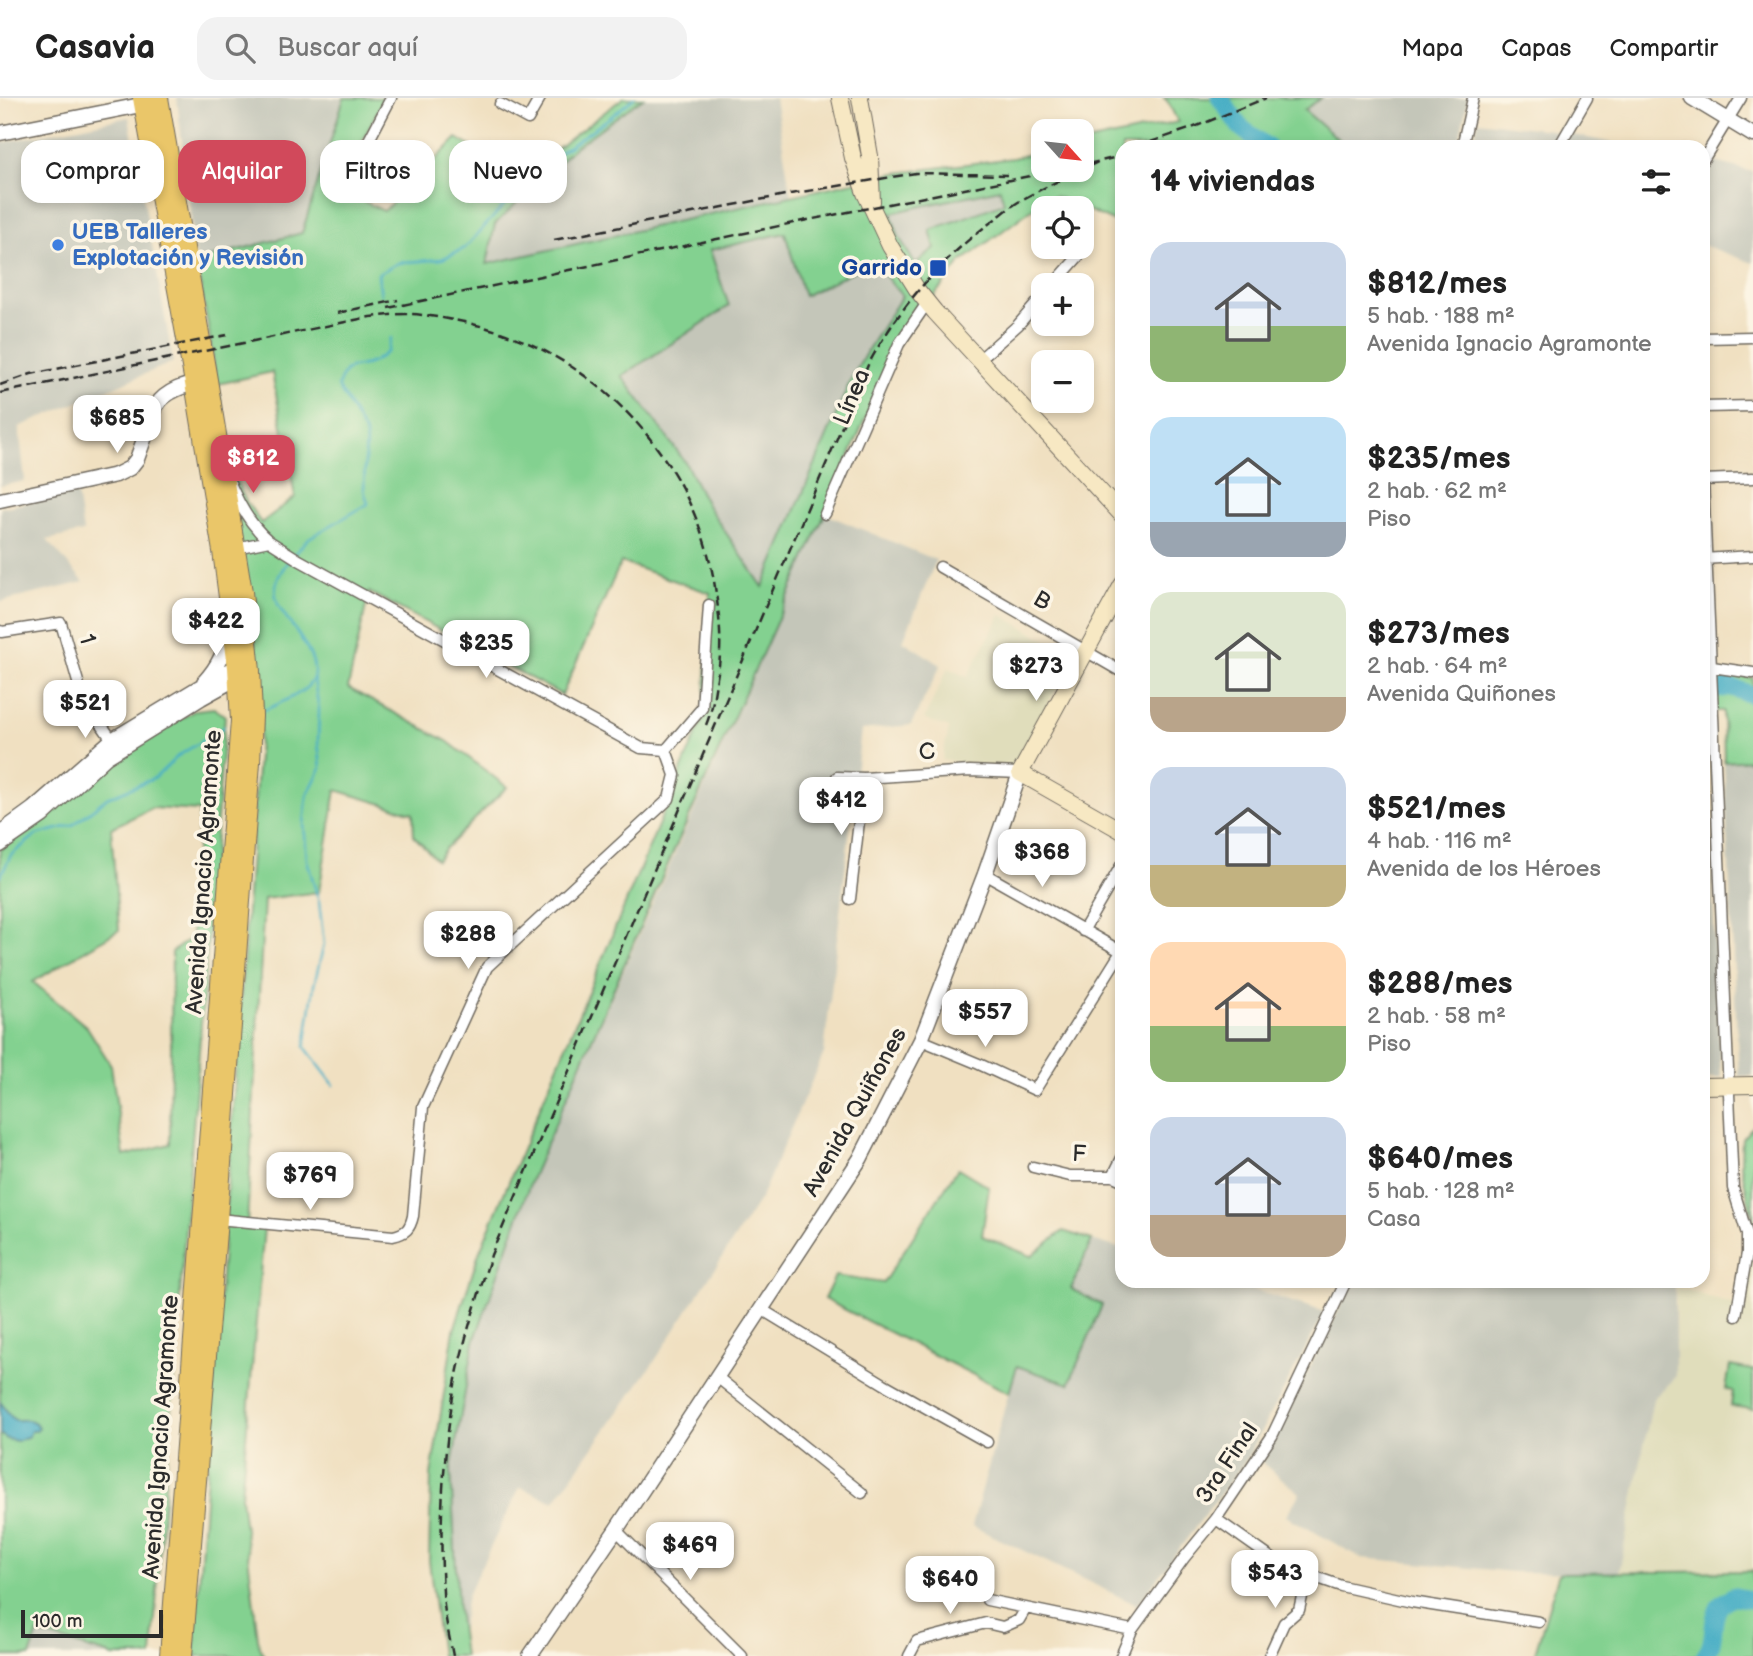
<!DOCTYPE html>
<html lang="es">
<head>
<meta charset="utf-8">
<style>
	:root { --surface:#fff; --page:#f2f2f2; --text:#222; --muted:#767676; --line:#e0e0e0; --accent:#d1495b }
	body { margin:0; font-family:"Balsamiq Sans",sans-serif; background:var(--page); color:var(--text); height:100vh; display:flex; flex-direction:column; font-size:26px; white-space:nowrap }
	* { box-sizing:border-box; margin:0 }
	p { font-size:23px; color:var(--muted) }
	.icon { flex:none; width:38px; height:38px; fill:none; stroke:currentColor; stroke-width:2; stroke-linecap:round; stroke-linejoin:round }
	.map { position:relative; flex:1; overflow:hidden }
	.drawer { position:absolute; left:1115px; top:42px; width:595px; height:1148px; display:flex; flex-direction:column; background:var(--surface); border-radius:21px; box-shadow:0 4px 10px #0003 }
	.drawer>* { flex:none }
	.top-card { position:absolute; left:21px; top:42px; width:665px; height:63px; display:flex; gap:14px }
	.needle { width:46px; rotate:117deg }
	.controls { position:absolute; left:1031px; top:21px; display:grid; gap:14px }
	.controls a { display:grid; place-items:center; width:63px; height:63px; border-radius:14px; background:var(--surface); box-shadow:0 4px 10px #0003; font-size:35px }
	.scale { position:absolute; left:21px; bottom:18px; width:142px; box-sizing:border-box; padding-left:7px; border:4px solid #2b2b2b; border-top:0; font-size:19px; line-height:24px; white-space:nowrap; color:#2b2b2b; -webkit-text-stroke:5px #fcf5e5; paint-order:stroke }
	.price { position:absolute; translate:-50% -60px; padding:0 16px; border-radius:14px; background:#fff; color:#222; font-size:23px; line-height:46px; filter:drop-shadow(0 2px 4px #0008) }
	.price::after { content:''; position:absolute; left:50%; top:42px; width:21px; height:16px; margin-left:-10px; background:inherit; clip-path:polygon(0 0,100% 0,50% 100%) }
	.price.active { background:var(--accent); color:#fff }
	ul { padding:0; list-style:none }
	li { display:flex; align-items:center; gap:21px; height:175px; padding:0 35px }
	li span { display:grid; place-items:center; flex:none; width:196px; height:140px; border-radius:21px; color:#555 }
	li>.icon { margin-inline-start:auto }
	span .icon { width:84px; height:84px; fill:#fffc; stroke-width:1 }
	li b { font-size:30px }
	h2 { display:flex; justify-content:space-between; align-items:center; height:84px; padding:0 35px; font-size:30px }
	.chip { padding:0 24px; border-radius:21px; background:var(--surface); box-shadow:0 4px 10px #0003; font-size:24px; line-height:63px }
	.chip.active { background:var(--accent); color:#fff }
	header { display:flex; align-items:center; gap:42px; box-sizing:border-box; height:98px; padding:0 35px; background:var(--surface); border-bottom:2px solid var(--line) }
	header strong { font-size:33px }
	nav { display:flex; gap:38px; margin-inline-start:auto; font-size:24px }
	.search { width:490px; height:63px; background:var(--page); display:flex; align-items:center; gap:18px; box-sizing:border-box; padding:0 24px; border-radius:21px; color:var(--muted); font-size:26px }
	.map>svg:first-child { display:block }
</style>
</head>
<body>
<header>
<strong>Casavia</strong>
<div class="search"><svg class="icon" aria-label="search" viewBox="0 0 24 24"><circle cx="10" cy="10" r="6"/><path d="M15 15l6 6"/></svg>Buscar aquí</div>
<nav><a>Mapa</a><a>Capas</a><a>Compartir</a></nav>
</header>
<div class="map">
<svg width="1753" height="1558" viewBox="0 0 1753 1558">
	<rect width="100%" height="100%" fill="#fcf5e5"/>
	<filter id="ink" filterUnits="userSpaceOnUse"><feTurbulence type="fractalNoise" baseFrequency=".0143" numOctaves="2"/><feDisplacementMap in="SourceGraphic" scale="14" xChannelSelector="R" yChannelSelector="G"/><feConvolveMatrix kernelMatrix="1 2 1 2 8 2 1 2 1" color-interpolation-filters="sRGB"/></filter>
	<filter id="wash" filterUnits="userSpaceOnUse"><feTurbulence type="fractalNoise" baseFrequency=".00686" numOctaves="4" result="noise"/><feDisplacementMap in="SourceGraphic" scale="28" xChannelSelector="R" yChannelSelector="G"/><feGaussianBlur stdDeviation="1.57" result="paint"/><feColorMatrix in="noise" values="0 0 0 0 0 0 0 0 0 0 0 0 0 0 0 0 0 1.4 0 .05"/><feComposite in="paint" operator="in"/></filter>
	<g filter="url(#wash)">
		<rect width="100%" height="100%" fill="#f0e0c1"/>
		<path fill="#e0ddbb" d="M1001,517L1074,558L1014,670L942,662L949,630L924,621L948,570L967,579Z
			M1753,1149V1473L1619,1475L1653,1301L1675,1279L1676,1189L1738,1208L1747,1155Z"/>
		<path fill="#c4c6b9" d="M177,0H343L302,135L196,163Z
			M643,0H775L791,98L486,166L495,126L575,49Z
			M1321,0H1468L1458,49H1347L1304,12Z
			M129,19L173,264L19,329L25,383L0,388V45Z
			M1478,23L1550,32L1631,49H1473Z
			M1712,63L1753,74V165L1703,147V78Z
			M1000,91L1004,105L931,132L935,150L915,166L899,139L891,115Z
			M786,135L873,163L902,198L867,253L850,284L763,489L707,407L685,364L621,278L729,208L710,152Z
			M77,395L83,434L47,442L84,484L0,504V410Z
			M825,416L936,462L903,543L941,567L911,627L861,632L824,955L760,1101L656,1261L554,1404L520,1389L467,1497L461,1535L458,1511L451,1372L474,1244L533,1077Z
			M1703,613L1704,614L1721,980H1703Z
			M1753,662V978H1739L1724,664Z
			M1092,1142L1122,1151V1183H1225L1325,1214L1246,1362L1137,1507L972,1428L1016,1268L1069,1286L1102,1208L1071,1192Z
			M1353,1183H1675V1279L1653,1301L1619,1475L1515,1474L1361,1460L1286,1418L1300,1395L1262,1365Z
			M38,1535L114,1558H30Z"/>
		<path fill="#83d190" stroke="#577e5e" stroke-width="2" fill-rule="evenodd" d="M344,0H384L338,91L384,113L457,40L521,78L623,0H643L575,49L495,126L487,166L889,76L1013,60L1043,53V72H1082V45L1178,24L1168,4L1164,0H1321L1304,12L1347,49H1122V127L1055,98L1036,108L961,164L898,243L825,416L663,777L533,1077L474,1244L451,1372L458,1511L464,1558H441L429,1463L431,1377L454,1232L479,1155L704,618L710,495L621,464L562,597L369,494L348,590L447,643L507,689L446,750L437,762L414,738L413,715L336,692L319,794L264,801L247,1128L264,1130L241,1399L259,1549L265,1558H194L262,602L209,233L196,163L302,135ZM1000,91L1004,105L930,132L935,150L915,166L899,139L891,115ZM785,135L804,198L873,163L902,198L867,253L850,284L763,489L707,407L685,364L622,278L729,208L710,152ZM272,274L295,399L261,425L246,403L232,373L218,286Z
			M1703,571L1753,580V662L1724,664L1723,613H1703Z
			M214,610L225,618L152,1558H114L38,1535L30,1558H0V752L113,660L196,612ZM152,710L199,713L192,839L172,854L170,1046L124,1058L111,967L87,929L33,884L119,832L111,730Z
			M1753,1028V1123L1741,1067L1742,1041Z
			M958,1070L989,1089L982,1138L1031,1158L1063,1133L1092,1142L1071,1191L1102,1207L1069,1286L1017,1268L1009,1295L824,1201L835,1178L883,1185Z
			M1730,1268L1753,1272V1311L1731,1308L1733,1293L1726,1291Z
			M1753,1473V1558H1534L1559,1475Z"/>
		<path fill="#46aec5" stroke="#386c78" stroke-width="2" d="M0,1304C6,1310 8,1317 15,1322C26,1322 32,1320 39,1329L36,1333H31L29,1338L17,1343L7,1341L0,1336Z"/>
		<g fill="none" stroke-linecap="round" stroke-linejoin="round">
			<path stroke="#46aec5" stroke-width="2.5" d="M381,197L378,176L398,165L442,161L465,150L538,70L609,20L634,0
				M294,456L309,440L368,406L364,392L366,337L338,288C348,261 354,273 373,264C378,261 383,257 387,254L391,240
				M314,582L319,611L318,644L321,670L307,698L304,726L307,762L319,804L324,846L314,887L305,949L334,987
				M265,612C277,606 299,598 308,588C330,566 287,526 278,506C271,490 280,473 290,461
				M0,779L11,757L36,737L73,727L107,700L155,680L178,658L224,629"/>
			<path stroke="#46aec5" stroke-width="18" d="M1220,0L1240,29L1267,49
				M1703,594L1730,589L1753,597
				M1705,1558C1717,1544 1710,1523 1719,1509C1722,1504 1728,1501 1733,1498L1753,1502"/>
		</g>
	</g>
	<g filter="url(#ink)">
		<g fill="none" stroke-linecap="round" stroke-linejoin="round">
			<defs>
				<path id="minor" d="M500,6L528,21L540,0
					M1560,47L1587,0
					M1462,49L1473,0
					M1703,62L1741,0
					M347,84L391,0
					M1053,187L1085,151
					M1703,240L1753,239
					M980,261L1018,227L1043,198
					M1703,309L1753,308
					M1703,381L1733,1090L1747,1136V1155L1736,1218
					M1703,382L1753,380
					M230,385C239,407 251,428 269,443
					M825,416L899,246L927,205
					M1703,461L1753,458
					M940,469L1122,574
					M0,533L2,534L61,525L82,598L112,642
					M1712,569L1753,575
					M666,652L702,610L709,507
					M837,679L864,680L970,673L1020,675
					M985,776L1122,854
					M850,801L864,680
					M1083,833L1122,766
					M921,942L979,966L1035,992L1121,854
					M1033,1069L1070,1078H1113L1122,1082
					M1113,1078L1122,1060
					M218,1121L393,1138C406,1135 410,1131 413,1118L423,1009L487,869L669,701L675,677L666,652L641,650L299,462L269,443L231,451
					M761,1211L884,1286L987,1344
					M717,1279L862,1395
					M1216,1421L1281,1467L1341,1488L1412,1504L1539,1524
					M616,1432L742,1558
					M987,1502L1132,1532
					M909,1558L917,1543L986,1525L1003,1529L1019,1522L1026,1510
					M1121,1558L1132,1532L1184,1460L1216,1421L1272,1338L1346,1183
					M1269,1558L1284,1525L1299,1512L1307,1476"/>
				<path id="tertiary" d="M1692,0L1753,37
					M0,35L151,5
					M0,402L116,377L130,370L137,361L156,308C166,292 186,287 204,283
					M204,584C218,569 227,550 229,531
					M0,735L33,711L112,642L198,590L242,566
					M0,747L42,718L106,659L201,600L244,576
					M530,1558L616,1432L860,1061L921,942L985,776L1020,675"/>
				<path id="secondary" d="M840,0L853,60L865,95L890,148L918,193L935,214L1122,417
					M860,0L870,58L872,104
					M1122,487L1020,675L1122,733
					M1703,988L1753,987"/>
				<path id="primary" d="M142,0L194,285L222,453L237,569L240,623L169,1558
					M159,0L208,282L243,494L251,573L253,618L251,664L218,1121L183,1558"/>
			</defs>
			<use href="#minor" stroke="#706a60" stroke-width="13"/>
			<use href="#tertiary" stroke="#706a60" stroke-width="17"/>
			<use href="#secondary" stroke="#706a60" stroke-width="18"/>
			<use href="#primary" stroke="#706a60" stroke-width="20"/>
			<use href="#minor" stroke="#fff" stroke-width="10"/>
			<use href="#tertiary" stroke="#fff" stroke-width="14"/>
			<use href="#secondary" stroke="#f7e8c3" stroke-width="16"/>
			<use href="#primary" stroke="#eac669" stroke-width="18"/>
			<path stroke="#2b2b2b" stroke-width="2.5" stroke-dasharray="10 5" stroke-linecap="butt" d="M1136,49L1192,30L1266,0
				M1088,66L1122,58
				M554,142L790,96L916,75L1007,77
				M388,210L798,124L1060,72
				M337,215L398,202
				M0,287L31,276L227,237
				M0,295L370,219C382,218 394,216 407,216C424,216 442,220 459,223C593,249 698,361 716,496C719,515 721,535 720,554C720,566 717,579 715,591C713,604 711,615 706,627
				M453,1558C449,1537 444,1516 443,1494C439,1427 443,1358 454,1292C462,1246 477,1202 491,1157L868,267C898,211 939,163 990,125C1000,118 1010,109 1020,103C1045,88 1072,77 1098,64"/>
		</g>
	</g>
	<circle fill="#3f7fe0" stroke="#fcf5e5" stroke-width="2.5" cx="58" cy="147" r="7"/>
	<rect fill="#1a4fb4" stroke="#fcf5e5" stroke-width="2.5" x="929" y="161" width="18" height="18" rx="3.5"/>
	<g text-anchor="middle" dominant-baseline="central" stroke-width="7" stroke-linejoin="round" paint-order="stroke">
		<g font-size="23" font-weight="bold" fill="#366cbe" stroke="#fcf5e5" text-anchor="start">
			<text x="72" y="134">UEB Talleres<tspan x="72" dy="26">Explotación y Revisión</tspan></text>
		</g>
		<g font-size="23" font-weight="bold" fill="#164399" stroke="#fcf5e5" text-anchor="end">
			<text x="922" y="170">Garrido</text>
		</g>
		<g font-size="23" fill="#2b2b2b" stroke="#fcf5e5">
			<text transform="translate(852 299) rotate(-67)">Línea</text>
			<text transform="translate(1042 503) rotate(30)">B</text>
			<text transform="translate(87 541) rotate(74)">1</text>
			<text transform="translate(927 654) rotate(-4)">C</text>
			<text transform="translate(204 774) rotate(-86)">Avenida Ignacio Agramonte</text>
			<text transform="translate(855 1014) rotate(-61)">Avenida Quiñones</text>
			<text transform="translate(1079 1056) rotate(3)">F</text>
			<text transform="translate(161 1339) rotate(-86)">Avenida Ignacio Agramonte</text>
			<text transform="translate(1227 1365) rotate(-56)">3ra Final</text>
		</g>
	</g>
</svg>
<div class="controls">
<a><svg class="needle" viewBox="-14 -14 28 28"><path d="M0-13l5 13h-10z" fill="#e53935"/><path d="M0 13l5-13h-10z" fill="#767676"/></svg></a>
<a><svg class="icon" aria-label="locate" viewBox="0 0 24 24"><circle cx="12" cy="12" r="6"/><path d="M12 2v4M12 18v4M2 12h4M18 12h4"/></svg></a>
<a>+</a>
<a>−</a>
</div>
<div class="scale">100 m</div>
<b class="price" style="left:117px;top:357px">$685</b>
<b class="price active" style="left:253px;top:397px">$812</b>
<b class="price" style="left:216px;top:560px">$422</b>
<b class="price" style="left:486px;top:582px">$235</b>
<b class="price" style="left:1036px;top:605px">$273</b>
<b class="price" style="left:85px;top:642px">$521</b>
<b class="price" style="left:841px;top:739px">$412</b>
<b class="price" style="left:1042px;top:791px">$368</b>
<b class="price" style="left:468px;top:873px">$288</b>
<b class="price" style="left:985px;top:951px">$557</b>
<b class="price" style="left:310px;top:1114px">$769</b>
<b class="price" style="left:690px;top:1484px">$469</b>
<b class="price" style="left:1275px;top:1512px">$543</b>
<b class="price" style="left:950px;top:1518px">$640</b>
<div class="top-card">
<a class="chip">Comprar</a>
<a class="chip active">Alquilar</a>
<a class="chip">Filtros</a>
<a class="chip">Nuevo</a>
</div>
<section class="drawer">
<h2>14 viviendas<svg class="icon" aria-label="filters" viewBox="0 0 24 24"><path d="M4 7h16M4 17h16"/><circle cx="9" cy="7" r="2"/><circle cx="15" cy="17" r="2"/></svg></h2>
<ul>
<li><span style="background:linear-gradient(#c9d6e8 60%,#8fb573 0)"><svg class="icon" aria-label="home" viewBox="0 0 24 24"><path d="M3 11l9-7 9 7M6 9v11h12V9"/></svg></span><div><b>$812/mes</b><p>5 hab. · 188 m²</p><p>Avenida Ignacio Agramonte</p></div></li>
<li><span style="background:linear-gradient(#bfe0f5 75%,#9aa5b1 0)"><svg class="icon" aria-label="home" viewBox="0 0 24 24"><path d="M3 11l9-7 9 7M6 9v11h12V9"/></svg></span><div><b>$235/mes</b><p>2 hab. · 62 m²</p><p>Piso</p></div></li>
<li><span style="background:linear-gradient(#dfe7d0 75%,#b9a48a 0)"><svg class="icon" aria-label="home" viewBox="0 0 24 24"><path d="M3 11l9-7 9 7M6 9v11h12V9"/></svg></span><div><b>$273/mes</b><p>2 hab. · 64 m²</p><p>Avenida Quiñones</p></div></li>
<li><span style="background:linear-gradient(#c9d6e8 70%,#c2b280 0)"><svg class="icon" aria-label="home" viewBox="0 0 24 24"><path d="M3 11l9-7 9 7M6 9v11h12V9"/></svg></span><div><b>$521/mes</b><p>4 hab. · 116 m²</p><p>Avenida de los Héroes</p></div></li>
<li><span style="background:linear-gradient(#ffd9b3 60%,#8fb573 0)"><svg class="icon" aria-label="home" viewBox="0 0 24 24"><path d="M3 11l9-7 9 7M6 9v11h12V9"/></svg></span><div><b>$288/mes</b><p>2 hab. · 58 m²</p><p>Piso</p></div></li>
<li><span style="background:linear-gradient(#c9d6e8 70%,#b9a48a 0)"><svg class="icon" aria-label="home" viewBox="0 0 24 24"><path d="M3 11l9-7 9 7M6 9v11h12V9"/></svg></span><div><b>$640/mes</b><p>5 hab. · 128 m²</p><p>Casa</p></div></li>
</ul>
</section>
</div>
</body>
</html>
